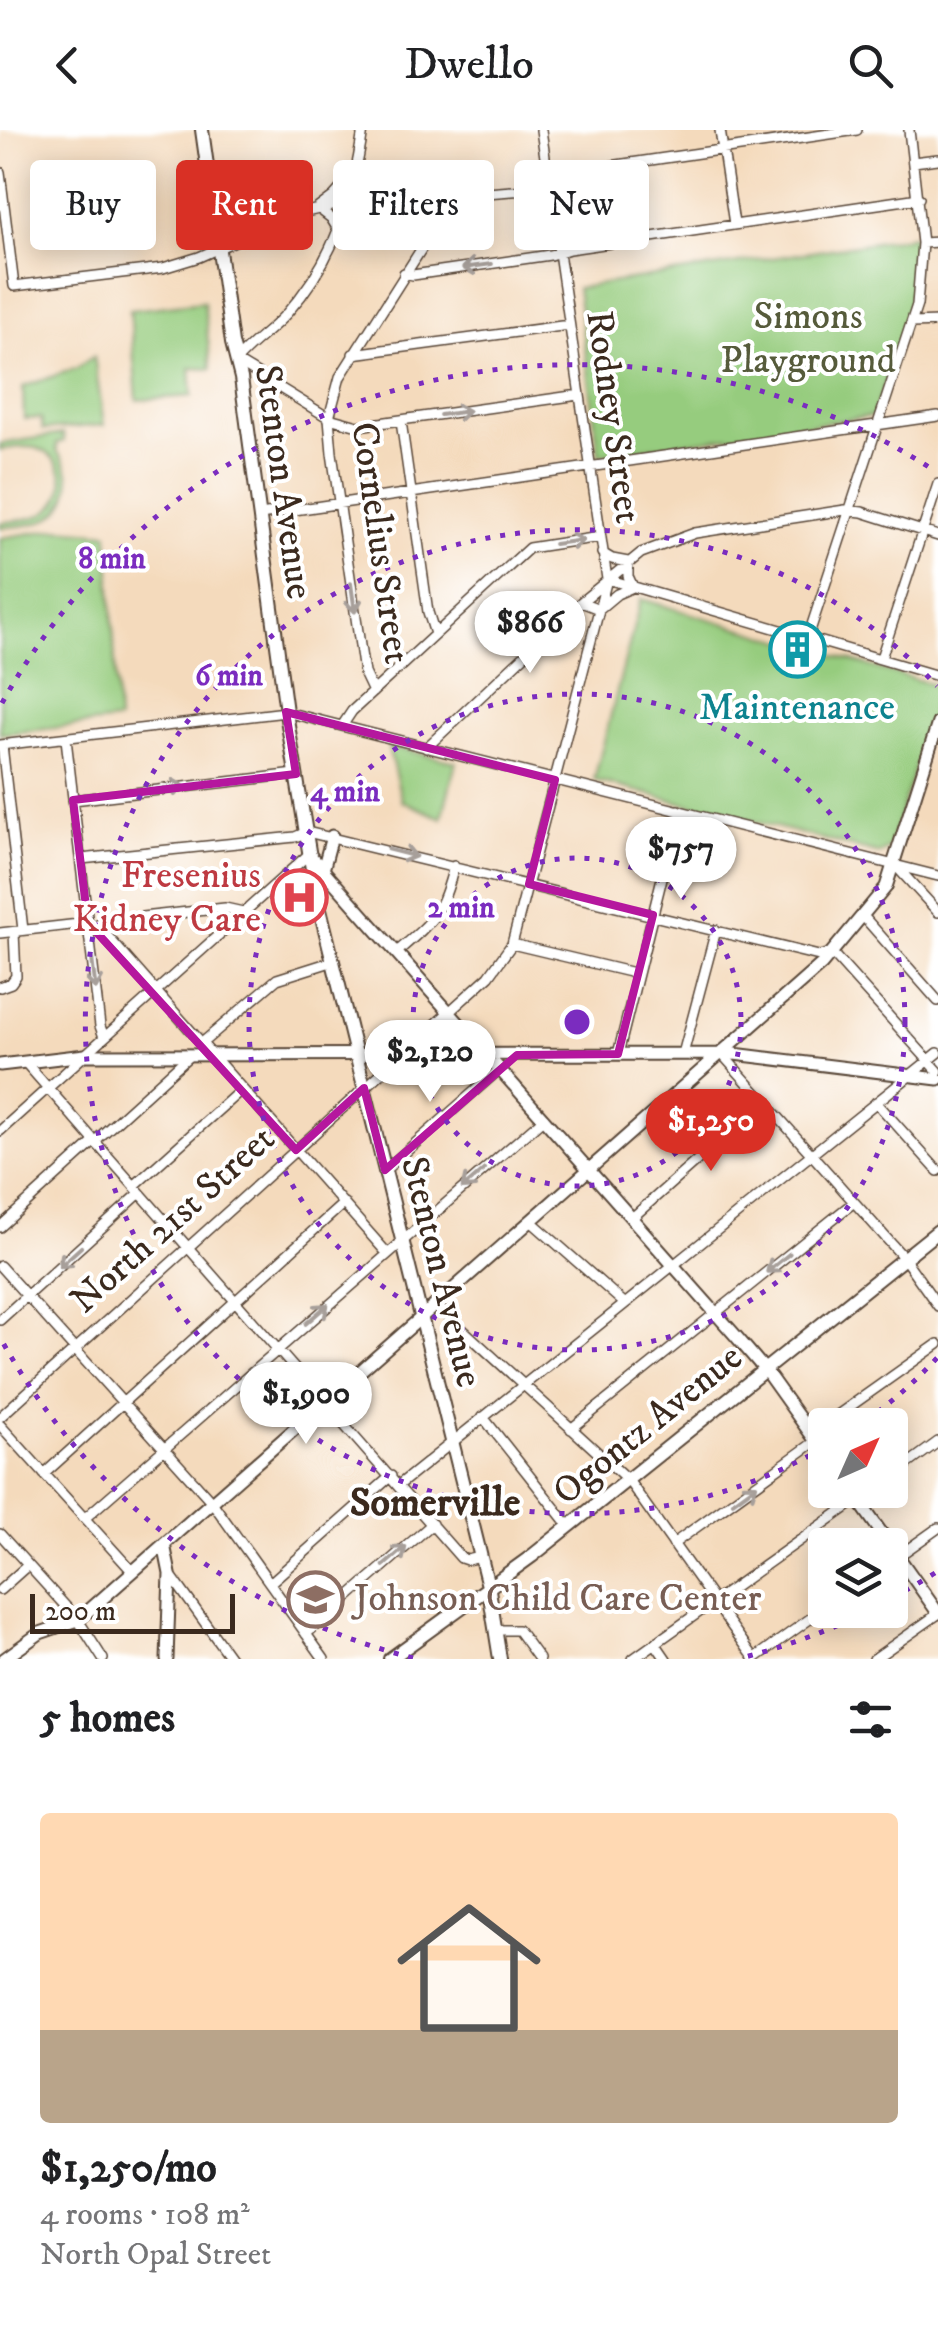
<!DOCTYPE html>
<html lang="en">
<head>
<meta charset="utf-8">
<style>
	:root { --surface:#fff; --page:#f6f6f6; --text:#202124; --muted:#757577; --accent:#d93025 }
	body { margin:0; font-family:"IM FELL DW Pica",serif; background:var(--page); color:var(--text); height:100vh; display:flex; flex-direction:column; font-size:38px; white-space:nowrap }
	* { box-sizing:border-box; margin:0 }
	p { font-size:32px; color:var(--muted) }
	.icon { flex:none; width:55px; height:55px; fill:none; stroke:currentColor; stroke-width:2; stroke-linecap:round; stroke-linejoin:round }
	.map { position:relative; height:1529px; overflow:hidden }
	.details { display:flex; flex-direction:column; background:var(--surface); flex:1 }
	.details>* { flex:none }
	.banner { position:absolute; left:30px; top:30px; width:880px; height:90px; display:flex; gap:20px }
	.needle { width:65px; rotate:45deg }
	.tools { position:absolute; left:808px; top:1278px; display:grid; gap:20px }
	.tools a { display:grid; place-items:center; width:100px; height:100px; border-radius:10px; background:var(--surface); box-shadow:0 5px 25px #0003; font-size:50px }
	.scale { position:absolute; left:30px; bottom:25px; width:205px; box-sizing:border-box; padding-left:10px; border:5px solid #3b2a1e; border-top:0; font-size:28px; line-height:35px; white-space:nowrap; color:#3b2a1e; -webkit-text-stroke:8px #fff; paint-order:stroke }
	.price { position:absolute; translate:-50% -85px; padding:0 22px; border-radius:35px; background:#fff; color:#222; font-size:32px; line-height:65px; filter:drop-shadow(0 2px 5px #0008) }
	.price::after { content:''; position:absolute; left:50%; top:60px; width:30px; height:22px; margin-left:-15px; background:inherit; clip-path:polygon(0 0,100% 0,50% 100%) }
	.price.on { background:var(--accent); color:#fff }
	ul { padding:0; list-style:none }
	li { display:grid; align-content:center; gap:20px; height:530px; padding:0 40px }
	li span { display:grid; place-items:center; height:310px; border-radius:10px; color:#555 }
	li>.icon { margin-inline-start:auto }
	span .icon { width:180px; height:180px; fill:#fffc; stroke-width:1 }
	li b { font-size:42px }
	h2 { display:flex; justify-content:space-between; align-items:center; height:120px; padding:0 40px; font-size:42px }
	.pill { padding:0 35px; border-radius:10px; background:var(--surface); box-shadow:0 5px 25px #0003; font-size:35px; line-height:90px }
	.pill.on { background:var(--accent); color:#fff }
	header { display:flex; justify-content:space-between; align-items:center; height:130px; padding:0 40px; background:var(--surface); font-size:45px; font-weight:600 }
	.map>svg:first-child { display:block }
</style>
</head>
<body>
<header><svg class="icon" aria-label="back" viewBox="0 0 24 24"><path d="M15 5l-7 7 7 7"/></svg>Dwello<svg class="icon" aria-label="search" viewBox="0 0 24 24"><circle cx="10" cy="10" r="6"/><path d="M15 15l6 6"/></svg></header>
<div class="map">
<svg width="938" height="1529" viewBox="0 0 938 1529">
	<rect width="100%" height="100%" fill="#fff"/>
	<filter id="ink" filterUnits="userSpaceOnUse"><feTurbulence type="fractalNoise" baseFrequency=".01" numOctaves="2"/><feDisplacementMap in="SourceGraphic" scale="20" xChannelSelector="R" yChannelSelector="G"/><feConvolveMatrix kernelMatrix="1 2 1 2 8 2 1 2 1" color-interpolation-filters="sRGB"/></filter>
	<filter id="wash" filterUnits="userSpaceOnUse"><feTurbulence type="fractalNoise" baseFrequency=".0048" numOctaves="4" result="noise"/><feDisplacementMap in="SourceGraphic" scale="40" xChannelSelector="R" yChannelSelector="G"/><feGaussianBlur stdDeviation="2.25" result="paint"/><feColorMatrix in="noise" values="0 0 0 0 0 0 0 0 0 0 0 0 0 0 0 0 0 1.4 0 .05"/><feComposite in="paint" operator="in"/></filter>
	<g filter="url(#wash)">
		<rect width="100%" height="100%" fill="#f4dabc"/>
		<path fill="#96cc7e" stroke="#687b4e" stroke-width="2.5" d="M915,106C915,179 897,219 873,286L599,325L577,158Z
			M204,172L211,239L190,238L192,266L137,270L130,180Z
			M94,226L104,295L43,300L41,288L24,289L23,257L77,238Z
			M63,304L64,311L57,313V321C75,343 74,375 47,389C33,396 15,396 0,398V393C15,390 33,390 46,382C72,366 66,329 39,319C27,315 13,318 0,320V314Z
			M57,399L108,403L118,591L0,604V408Z
			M641,469L938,556V565L890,717L880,724L594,650Z
			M388,616L456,632L442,688L402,671Z"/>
	</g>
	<g filter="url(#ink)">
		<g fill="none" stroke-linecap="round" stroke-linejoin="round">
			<defs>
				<path id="street" d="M363,0C353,69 334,131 287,183C271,201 251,213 236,231L329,288L358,296L579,265
					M720,0L734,94
					M913,32L938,29
					M0,42L14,156L163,138L199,127L293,85L336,75L550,58
					M548,45L857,0
					M339,101L331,88L318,78L334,66L357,40L370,59L385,71
					M922,113L938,112
					M404,143L413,145L550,125L569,119L919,68
					M913,193L938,192
					M353,224L569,195
					M401,291L428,482L435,504
					M260,385L938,286
					M607,449L938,546
					M581,472L599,479L617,464L633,457L628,446V432L612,429L602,423
					M808,507L917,175L922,113L909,0
					M881,528L938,354
					M373,562L364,543L332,323L329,288L340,247L441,88L451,66
					M342,596L352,581L529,418L600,407
					M66,609L100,896L104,907
					M0,615L286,582L938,746
					M2,615L23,800
					M426,618L581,472L641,423L695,403L845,380L862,382L938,406
					M73,670L296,644
					M81,729L295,707L307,702L819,826L832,823L938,941
					M895,735L938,782
					M863,786L938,871
					M95,795L105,791L225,778L243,782
					M0,803L88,793L101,799L387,1123
					M512,814L638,844
					M397,822C434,790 442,784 454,736
					M0,857L11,853L16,846L14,802
					M202,913L277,849L334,831
					M618,924L679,680
					M683,924L716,800
					M722,924L904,1128L938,1176
					M25,932L461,1428L467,1430L481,1427
					M876,972L938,1041
					M0,1001L309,724
					M385,1040L501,938
					M134,1056L242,959
					M633,1087L764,971
					M532,1092L624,1173
					M0,1097L190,925
					M0,1136L212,1372L324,1529
					M437,1176L628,1350L755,1529
					M0,1190L140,1063
					M0,1287L489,846L512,814L607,449L541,0
					M483,1287L569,1396
					M0,1295L133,1442
					M571,1299L854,1072
					M811,1304L938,1214
					M44,1344L344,1073
					M890,1347L938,1312
					M399,1355L938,923
					M85,1388L544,988
					M0,1404L78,1490L103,1529
					M673,1414L816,1311
					M890,1432L938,1398
					M170,1444L231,1529
					M270,1453L391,1346
					M0,1460L28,1435
					M495,1500H518L539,1529
					M306,1504L432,1394
					M655,1513L666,1529
					M633,1529L871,1360
					M754,1529L825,1478
					M874,1529L938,1484"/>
				<path id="secondary" d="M309,724L735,1205L765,1240L825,1324
					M323,740L332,706
					M0,935L85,925L734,924L938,949
					M851,1360L890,1415
					M164,1414L170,1444L167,1529
					M890,1415L938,1483
					M4,1529L40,1503L78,1490L822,834L886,757L938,593"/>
				<path id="primary" d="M202,0L232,213L241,248L287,589L316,763L489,1460L500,1529
					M390,1529L532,1426L938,1101"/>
			</defs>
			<use href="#street" stroke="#574436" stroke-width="12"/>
			<use href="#secondary" stroke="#574436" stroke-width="15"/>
			<use href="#primary" stroke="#574436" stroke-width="16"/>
			<use href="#street" stroke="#fff" stroke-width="9"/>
			<use href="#secondary" stroke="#fff" stroke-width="11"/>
			<use href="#primary" stroke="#fff" stroke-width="12"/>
		</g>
		<defs><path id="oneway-shaft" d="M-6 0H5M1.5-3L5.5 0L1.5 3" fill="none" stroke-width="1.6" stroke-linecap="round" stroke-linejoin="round" transform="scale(2.5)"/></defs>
		<g stroke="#a79f9a">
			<use href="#oneway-shaft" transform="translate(477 136) rotate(172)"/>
			<use href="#oneway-shaft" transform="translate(455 283) rotate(-8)"/>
			<use href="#oneway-shaft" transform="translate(569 412) rotate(-8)"/>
			<use href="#oneway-shaft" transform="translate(353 468) rotate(82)"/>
			<use href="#oneway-shaft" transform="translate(170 658) rotate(-7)"/>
			<use href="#oneway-shaft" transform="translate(402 723) rotate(14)"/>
			<use href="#oneway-shaft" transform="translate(94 845) rotate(83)"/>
			<use href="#oneway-shaft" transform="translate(473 1049) rotate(139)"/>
			<use href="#oneway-shaft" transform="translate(70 1127) rotate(138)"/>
			<use href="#oneway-shaft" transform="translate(778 1133) rotate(141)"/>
			<use href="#oneway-shaft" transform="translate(317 1184) rotate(-41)"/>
			<use href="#oneway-shaft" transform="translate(745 1363) rotate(-36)"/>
			<use href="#oneway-shaft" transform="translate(395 1426) rotate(-41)"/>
		</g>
	</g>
	<path fill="none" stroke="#b5179e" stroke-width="8" stroke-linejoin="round" d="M286,582L555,650L529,754L653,785L618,924L517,925L385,1040L364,958L296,1020L88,793L73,670L296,644Z"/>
	<g fill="none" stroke="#7b2cbf" stroke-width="5" stroke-dasharray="5 10">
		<circle cx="577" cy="892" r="164"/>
		<circle cx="577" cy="892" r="328"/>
		<path d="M937 1228A492 492 0 0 1 863 1293M823 1318A492 492 0 1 1 937 556"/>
		<path d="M935 1443A657 657 0 0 1 890 1469M865 1483A657 657 0 0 1 741 1528M413 1528A657 657 0 0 1 2 1211M2 573A657 657 0 0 1 935 341"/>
	</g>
	<defs>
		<symbol id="building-ring" viewBox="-11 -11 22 22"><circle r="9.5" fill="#fff" stroke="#0f9aa8" stroke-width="1.5"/><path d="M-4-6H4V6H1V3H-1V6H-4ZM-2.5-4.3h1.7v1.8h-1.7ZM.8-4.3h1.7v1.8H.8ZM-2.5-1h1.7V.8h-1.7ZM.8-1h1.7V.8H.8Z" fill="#0f9aa8"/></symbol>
		<symbol id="hospital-ring" viewBox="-11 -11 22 22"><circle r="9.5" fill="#fff" stroke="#e0444e" stroke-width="1.5"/><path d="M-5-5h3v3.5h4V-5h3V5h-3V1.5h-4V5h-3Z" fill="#e0444e"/></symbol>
		<symbol id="school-ring" viewBox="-11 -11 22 22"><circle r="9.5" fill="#fff" stroke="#8d6e63" stroke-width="1.5"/><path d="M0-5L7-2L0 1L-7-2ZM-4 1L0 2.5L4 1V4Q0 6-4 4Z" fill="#8d6e63"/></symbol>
	</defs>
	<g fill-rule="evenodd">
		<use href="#building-ring" x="766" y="488" width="63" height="63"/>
		<use href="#hospital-ring" x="268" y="736" width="63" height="63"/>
		<use href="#school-ring" x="284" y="1438" width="63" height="63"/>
	</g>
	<g text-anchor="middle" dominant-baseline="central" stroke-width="8" stroke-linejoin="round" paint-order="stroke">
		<g font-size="38" fill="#565b3b" stroke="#fff">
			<text x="808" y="187">Simons<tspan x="808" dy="44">Playground</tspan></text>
		</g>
		<g font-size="38" fill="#3b2a1e" stroke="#fff">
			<text transform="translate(613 287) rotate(82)">Rodney Street</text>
			<text transform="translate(283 352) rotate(82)">Stenton Avenue</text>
			<text transform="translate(380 413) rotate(82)">Cornelius Street</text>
			<text transform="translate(173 1090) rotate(-42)">North 21st Street</text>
			<text transform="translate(441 1142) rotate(76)">Stenton Avenue</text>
			<text transform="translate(648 1295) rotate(-39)">Ogontz Avenue</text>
		</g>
		<g font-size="38" fill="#0d838f" stroke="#fff">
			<text x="797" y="578">Maintenance</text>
		</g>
		<g font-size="38" fill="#be3a42" stroke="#fff" text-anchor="end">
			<text x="261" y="746">Fresenius<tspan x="261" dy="44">Kidney Care</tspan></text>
		</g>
		<g font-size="38" fill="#785e54" stroke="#fff" text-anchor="start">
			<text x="354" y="1469">Johnson Child Care Center</text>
		</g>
		<g font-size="40" font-weight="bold" fill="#3b2a1e" stroke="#fff">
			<text x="435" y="1374">Somerville</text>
		</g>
	</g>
	<circle cx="577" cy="892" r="15" fill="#7b2cbf" stroke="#fff" stroke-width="5"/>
	<g font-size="30" text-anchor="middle" font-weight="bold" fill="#7b2cbf" stroke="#fff" stroke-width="8" stroke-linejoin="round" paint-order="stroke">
		<text x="112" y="438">8 min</text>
		<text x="229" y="555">6 min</text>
		<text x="345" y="671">4 min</text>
		<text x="461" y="787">2 min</text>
	</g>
</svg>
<div class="tools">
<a><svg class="needle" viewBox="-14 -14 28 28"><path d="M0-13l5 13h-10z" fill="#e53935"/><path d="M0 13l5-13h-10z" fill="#757577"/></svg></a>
<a><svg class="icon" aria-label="layers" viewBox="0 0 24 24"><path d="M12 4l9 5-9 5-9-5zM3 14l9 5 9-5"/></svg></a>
</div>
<div class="scale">200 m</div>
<b class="price" style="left:530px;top:546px">$866</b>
<b class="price" style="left:681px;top:772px">$757</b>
<b class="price" style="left:430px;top:975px">$2,120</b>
<b class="price on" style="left:711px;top:1044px">$1,250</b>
<b class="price" style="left:306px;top:1317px">$1,900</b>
<div class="banner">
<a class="pill">Buy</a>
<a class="pill on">Rent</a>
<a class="pill">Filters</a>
<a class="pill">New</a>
</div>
</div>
<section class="details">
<h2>5 homes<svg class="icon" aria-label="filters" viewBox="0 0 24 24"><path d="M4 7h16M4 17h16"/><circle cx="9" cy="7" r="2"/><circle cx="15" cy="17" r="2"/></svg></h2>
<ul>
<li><span style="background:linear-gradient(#ffd9b3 70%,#b9a48a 0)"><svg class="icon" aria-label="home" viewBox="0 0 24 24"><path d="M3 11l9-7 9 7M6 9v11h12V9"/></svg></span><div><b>$1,250/mo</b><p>4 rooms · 108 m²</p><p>North Opal Street</p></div></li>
</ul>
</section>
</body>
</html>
